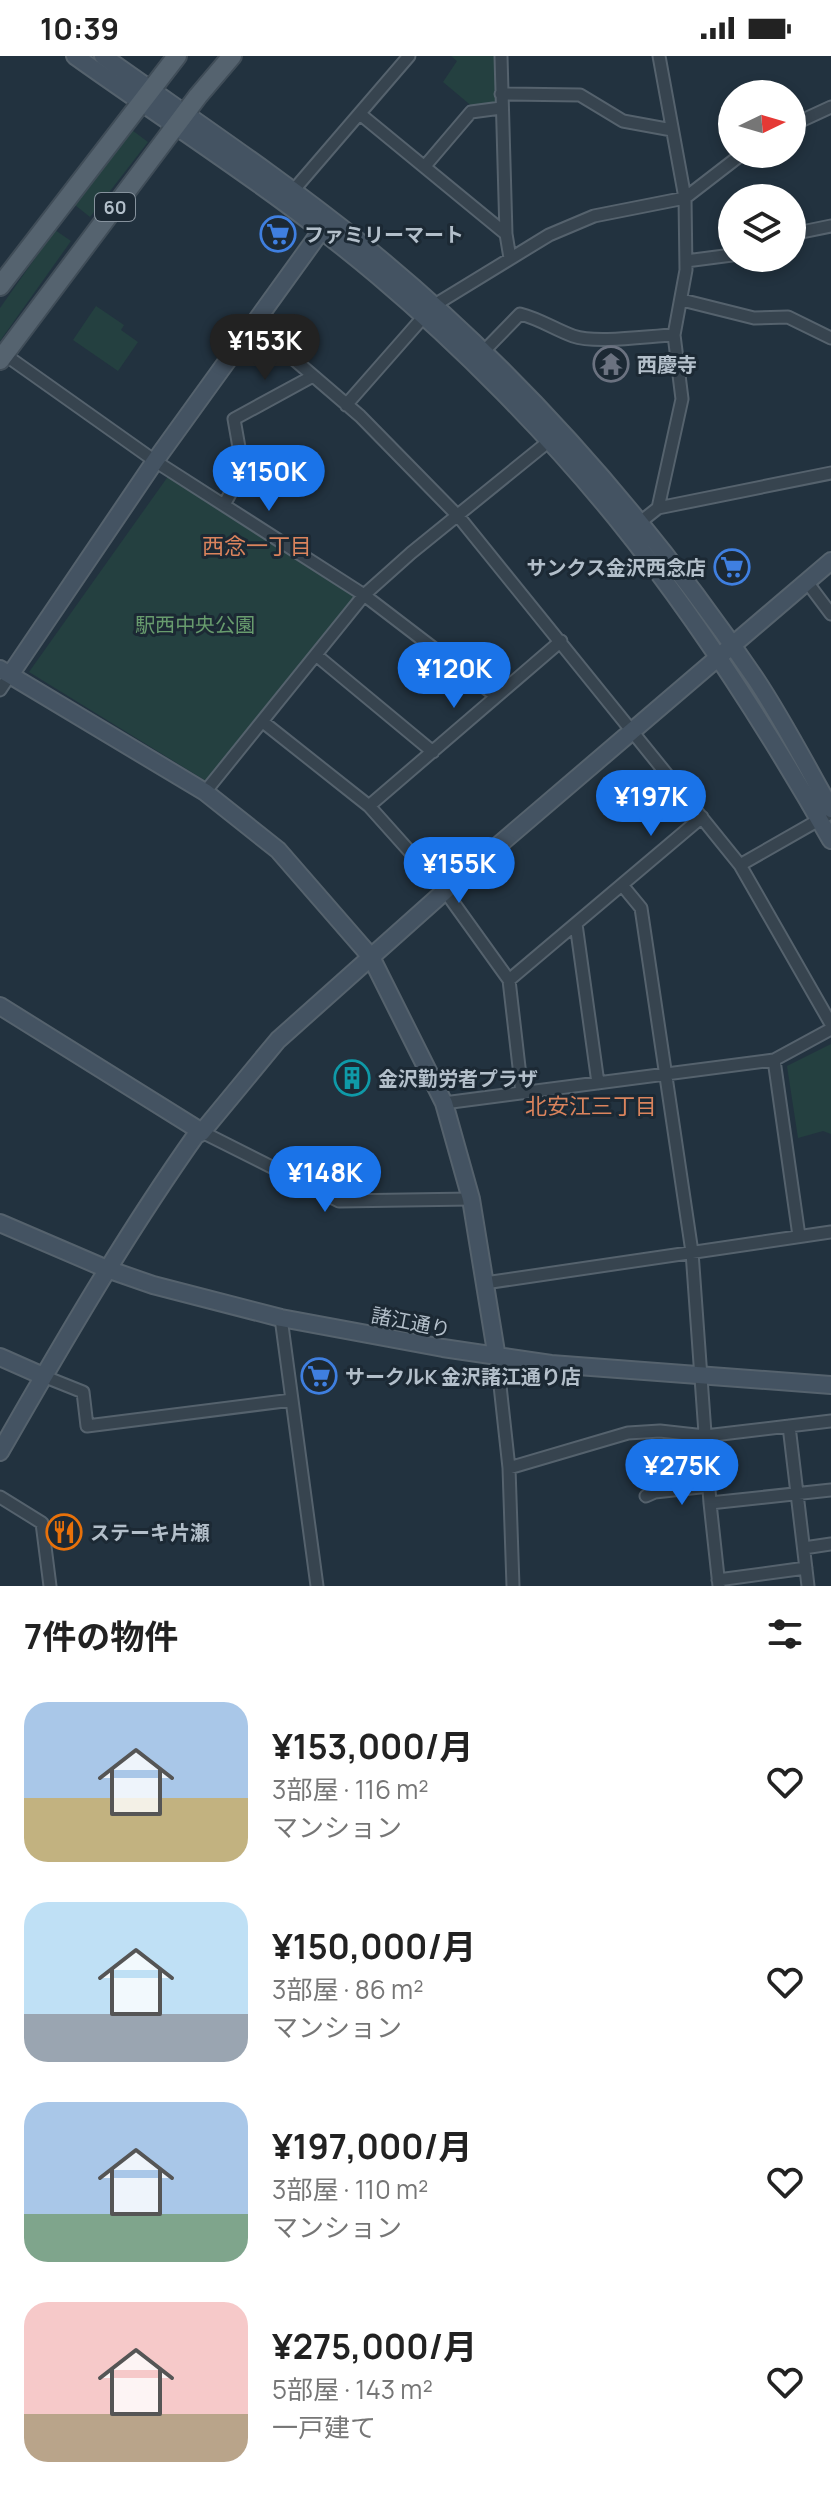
<!DOCTYPE html>
<html lang="ja">
<head>
<meta charset="utf-8">
<style>
	:root { --surface:#fff; --page:#f2f2f2; --text:#222; --muted:#767676; --accent:#1a73e8 }
	body { margin:0; font-family:Manrope,"Noto Sans JP",sans-serif; background:var(--page); color:var(--text); height:100vh; display:flex; flex-direction:column; font-size:30px; white-space:nowrap }
	* { box-sizing:border-box; margin:0 }
	p { font-size:26px; color:var(--muted) }
	.icon { flex:none; width:44px; height:44px; fill:none; stroke:currentColor; stroke-width:2; stroke-linecap:round; stroke-linejoin:round }
	.map { position:relative; height:1530px; overflow:hidden }
	.drawer { display:flex; flex-direction:column; background:var(--surface); flex:1 }
	.drawer>* { flex:none }
	.needle { width:52px; rotate:85deg }
	.controls { position:absolute; left:718px; top:24px; display:grid; gap:16px }
	.controls a { display:grid; place-items:center; width:88px; height:88px; border-radius:50%; background:var(--surface); box-shadow:0 4px 12px #0003; font-size:40px }
	.price { position:absolute; translate:-50% -68px; padding:0 18px; border-radius:28px; background:var(--accent); color:#fff; font-size:26px; line-height:52px; filter:drop-shadow(0 2px 4px #0008) }
	.price::after { content:''; position:absolute; left:50%; top:48px; width:24px; height:18px; margin-left:-12px; background:inherit; clip-path:polygon(0 0,100% 0,50% 100%) }
	.price.on { background:#222; color:#fff }
	ul { padding:0; list-style:none }
	li { display:flex; align-items:center; gap:24px; height:200px; padding:0 24px }
	li span { display:grid; place-items:center; flex:none; width:224px; height:160px; border-radius:24px; color:#555 }
	li>.icon { margin-inline-start:auto }
	span .icon { width:96px; height:96px; fill:#fffc; stroke-width:1 }
	li b { font-size:34px }
	h2 { display:flex; justify-content:space-between; align-items:center; height:96px; padding:0 24px; font-size:34px }
	.status { display:flex; justify-content:space-between; align-items:center; height:56px; padding:0 40px; background:var(--surface); direction:ltr }
	.status svg { height:22px; fill:currentColor }
	.map>svg:first-child { display:block }
</style>
</head>
<body>
<div class="status"><b>10:39</b><svg viewBox="0 0 49 12"><path d="M0 12V9h3v3zM5 12V6h3v6zM10 12V3h3v9zM15 12V0h3v12zM26 1h20v11H26zM47 4h2v5h-2z"/></svg></div>
<div class="map">
<svg width="831" height="1530" viewBox="0 0 831 1530">
	<rect width="100%" height="100%" fill="#22323f"/>
	<path fill="#244040" d="M451,0H503L504,47L474,52L443,26L457,5Z
		M132,74L148,86L90,161L75,149Z
		M55,174L71,185L0,285V252Z
		M96,250L124,269L121,274L138,286L118,315L73,284Z
		M169,419L359,540L206,725L29,616Z
		M831,988V1078L823,1075L798,1082L787,1010Z"/>
	<g fill="none" stroke-linecap="round" stroke-linejoin="round">
		<defs>
			<path id="street" d="M501,0L506,178L510,202
				M501,38L580,39L623,65L672,74
				M360,58L506,178
				M792,69L831,51
				M425,110L471,56L501,52
				M292,136L409,0
				M792,178L831,170
				M686,205L732,199
				M682,244L754,262L788,261L831,282
				M254,269L360,360L459,461L740,809L831,968
				M483,296L520,258C540,263 554,273 573,280C596,288 648,280 674,279
				M4,298L155,405L364,539L496,640
				M346,349L433,250L549,179L594,160L685,142L742,98
				M224,449L243,414L234,363L313,320
				M658,452L831,417
				M639,467L658,452L682,343L674,279L686,214L685,142L659,0
				M807,526L831,558
				M316,599L433,696
				M0,634L10,619
				M263,666L369,750L445,835L509,924L522,1037
				M205,736L364,539L411,497L548,386
				M369,750L561,585
				M740,809L831,757
				M622,829L641,852L692,1196L710,1447L719,1530
				M576,868L598,1027
				M509,924L702,761
				M774,1004L799,1180
				M444,1047L774,1004L831,973
				M202,1076L339,1145L471,1143
				M485,1227L831,1176
				M281,1262L317,1530
				M497,1302L509,1412L513,1530
				M43,1320L83,1336L87,1370L292,1344
				M789,1370L808,1530
				M509,1412L628,1377L660,1375L705,1380L831,1365
				M646,1440L655,1436L709,1430
				M0,1441L42,1467L50,1530
				M710,1447L831,1434
				M804,1492L831,1488
				M718,1524L806,1512"/>
			<path id="secondary" d="M75,0C176,72 284,140 378,220C462,291 547,377 616,462C697,562 767,672 831,784
				M103,0C190,62 279,121 362,188C514,311 646,461 755,622C783,664 806,709 831,753
				M0,613L205,736L278,794L371,901L444,1047L471,1143L497,1302
				M10,619L155,405L326,168
				M0,950L202,1076
				M0,1167L107,1213L153,1229L281,1262L443,1292L551,1308L831,1329
				M0,1301L43,1320
				M0,1396C62,1288 124,1181 196,1079L202,1076L278,984L445,835L831,505"/>
			<path id="primary" d="M0,230L177,0
				M0,304L198,40L232,0"/>
		</defs>
		<use href="#street" stroke="#55626d" stroke-width="15"/>
		<use href="#secondary" stroke="#55626d" stroke-width="20"/>
		<use href="#primary" stroke="#404d58" stroke-width="22"/>
		<use href="#street" stroke="#37444f" stroke-width="11"/>
		<use href="#secondary" stroke="#445362" stroke-width="16"/>
		<use href="#primary" stroke="#55636f" stroke-width="18"/>
	</g>
	<defs>
		<symbol id="supermarket-ring" viewBox="-11 -11 22 22"><circle r="9.5" fill="#1c2934" stroke="#3f7fe0" stroke-width="1.5"/><path d="M-6-5.5h2.5l.6 2H6L4.5 2H-2.5L-4.4-4H-6ZM-1.5 3.2a1.3 1.3 0 1 0 .1 0ZM3 3.2a1.3 1.3 0 1 0 .1 0Z" fill="#3f7fe0"/></symbol>
		<symbol id="temple-ring" viewBox="-11 -11 22 22"><circle r="9.5" fill="#1c2934" stroke="#6b7280" stroke-width="1.5"/><path d="M0-6L5-2H3V0L6.5 2.5H4V6H1.5V3h-3V6H-4V2.5H-6.5L-3 0V-2H-5Z" fill="#6b7280"/></symbol>
		<symbol id="building-ring" viewBox="-11 -11 22 22"><circle r="9.5" fill="#1c2934" stroke="#0f9aa8" stroke-width="1.5"/><path d="M-4-6H4V6H1V3H-1V6H-4ZM-2.5-4.3h1.7v1.8h-1.7ZM.8-4.3h1.7v1.8H.8ZM-2.5-1h1.7V.8h-1.7ZM.8-1h1.7V.8H.8Z" fill="#0f9aa8"/></symbol>
		<symbol id="restaurant-ring" viewBox="-11 -11 22 22"><circle r="9.5" fill="#1c2934" stroke="#e8710a" stroke-width="1.5"/><path d="M-5-6h1v4h1v-4h1v4h1v-4h1v5L-1.5 .5V6h-2V.5L-5-1ZM5-6V6H3V1.5H1.5Q1.5-4 5-6Z" fill="#e8710a"/></symbol>
	</defs>
	<g fill-rule="evenodd">
		<use href="#supermarket-ring" x="258" y="158" width="40" height="40"/>
		<use href="#temple-ring" x="591" y="288" width="40" height="40"/>
		<use href="#supermarket-ring" x="712" y="491" width="40" height="40"/>
		<use href="#building-ring" x="332" y="1002" width="40" height="40"/>
		<use href="#supermarket-ring" x="299" y="1300" width="40" height="40"/>
		<use href="#restaurant-ring" x="44" y="1456" width="40" height="40"/>
	</g>
	<g text-anchor="middle" dominant-baseline="central" stroke-width="6" stroke-linejoin="round" paint-order="stroke">
		<rect fill="#1c2934" stroke="#86929d" stroke-width="2" x="95" y="137" width="40" height="28" rx="6"/>
		<g font-size="18" font-weight="bold" fill="#b3bfca">
			<text x="115" y="151">60</text>
		</g>
		<g font-size="20" font-weight="bold" fill="#b3bfca" stroke="#1c2934" text-anchor="start">
			<text x="304" y="178">ファミリーマート</text>
			<text x="637" y="308">西慶寺</text>
			<text x="706" y="511" text-anchor="end">サンクス金沢西念店</text>
			<text x="378" y="1022">金沢勤労者プラザ</text>
			<text x="345" y="1320">サークルK 金沢諸江通り店</text>
			<text x="90" y="1476">ステーキ片瀬</text>
		</g>
		<g font-size="20" fill="#689c6e" stroke="#1c2934">
			<text x="195" y="568">駅西中央公園</text>
		</g>
		<g font-size="20" fill="#b3bfca" stroke="#1c2934">
			<text transform="translate(411 1266) rotate(11)">諸江通り</text>
		</g>
		<g font-size="22" fill="#db845d" stroke="#1c2934">
			<text x="257" y="490">西念一丁目</text>
			<text x="591" y="1050">北安江三丁目</text>
		</g>
	</g>
</svg>
<div class="controls">
<a><svg class="needle" viewBox="-14 -14 28 28"><path d="M0-13l5 13h-10z" fill="#e53935"/><path d="M0 13l5-13h-10z" fill="#767676"/></svg></a>
<a><svg class="icon" aria-label="layers" viewBox="0 0 24 24"><path d="M12 4l9 5-9 5-9-5zM3 14l9 5 9-5"/></svg></a>
</div>
<b class="price on" style="left:265px;top:326px">¥153K</b>
<b class="price" style="left:269px;top:457px">¥150K</b>
<b class="price" style="left:454px;top:654px">¥120K</b>
<b class="price" style="left:651px;top:782px">¥197K</b>
<b class="price" style="left:459px;top:849px">¥155K</b>
<b class="price" style="left:325px;top:1158px">¥148K</b>
<b class="price" style="left:682px;top:1451px">¥275K</b>
</div>
<section class="drawer">
<h2>7件の物件<svg class="icon" aria-label="filters" viewBox="0 0 24 24"><path d="M4 7h16M4 17h16"/><circle cx="9" cy="7" r="2"/><circle cx="15" cy="17" r="2"/></svg></h2>
<ul>
<li><span style="background:linear-gradient(#a9c7e8 60%,#c2b280 0)"><svg class="icon" aria-label="home" viewBox="0 0 24 24"><path d="M3 11l9-7 9 7M6 9v11h12V9"/></svg></span><div><b>¥153,000/月</b><p>3部屋 · 116 m²</p><p>マンション</p></div><svg class="icon" aria-label="heart" viewBox="0 0 24 24"><path d="M12 20l-8-8c-3-5 5-10 8-4 3-6 11-1 8 4z"/></svg></li>
<li><span style="background:linear-gradient(#bfe0f5 70%,#9aa5b1 0)"><svg class="icon" aria-label="home" viewBox="0 0 24 24"><path d="M3 11l9-7 9 7M6 9v11h12V9"/></svg></span><div><b>¥150,000/月</b><p>3部屋 · 86 m²</p><p>マンション</p></div><svg class="icon" aria-label="heart" viewBox="0 0 24 24"><path d="M12 20l-8-8c-3-5 5-10 8-4 3-6 11-1 8 4z"/></svg></li>
<li><span style="background:linear-gradient(#a9c7e8 70%,#7fa58c 0)"><svg class="icon" aria-label="home" viewBox="0 0 24 24"><path d="M3 11l9-7 9 7M6 9v11h12V9"/></svg></span><div><b>¥197,000/月</b><p>3部屋 · 110 m²</p><p>マンション</p></div><svg class="icon" aria-label="heart" viewBox="0 0 24 24"><path d="M12 20l-8-8c-3-5 5-10 8-4 3-6 11-1 8 4z"/></svg></li>
<li><span style="background:linear-gradient(#f6c9c9 70%,#b9a48a 0)"><svg class="icon" aria-label="home" viewBox="0 0 24 24"><path d="M3 11l9-7 9 7M6 9v11h12V9"/></svg></span><div><b>¥275,000/月</b><p>5部屋 · 143 m²</p><p>一戸建て</p></div><svg class="icon" aria-label="heart" viewBox="0 0 24 24"><path d="M12 20l-8-8c-3-5 5-10 8-4 3-6 11-1 8 4z"/></svg></li>
</ul>
</section>
</body>
</html>
